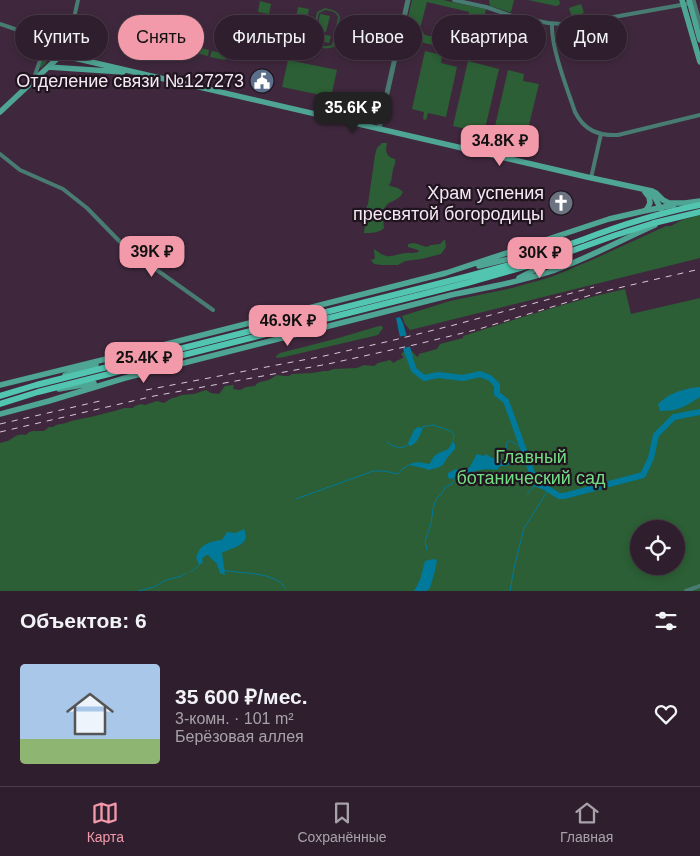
<!DOCTYPE html>
<html lang="ru">
<head>
<meta charset="utf-8">
<style>
	:root { --surface:#2f1e2e; --page:#372736; --text:#f1f3f6; --muted:#a7a2aa; --line:#4a3c4a; --accent:#f39aaa }
	body { margin:0; font-family:Helvetica,sans-serif; background:var(--page); color:var(--text); height:100vh; display:flex; flex-direction:column; font-size:19px; white-space:nowrap }
	* { box-sizing:border-box; margin:0 }
	p { font-size:16px; color:var(--muted) }
	.icon { flex:none; width:28px; height:28px; fill:none; stroke:currentColor; stroke-width:2; stroke-linecap:round; stroke-linejoin:round }
	.map { position:relative; height:591px; overflow:hidden }
	.side { display:flex; flex-direction:column; background:var(--surface); flex:1 }
	.side>* { flex:none }
	.hud { position:absolute; left:15px; top:15px; width:670px; height:45px; display:flex; gap:10px }
	.buttons { position:absolute; left:630px; top:520px; display:grid; gap:10px }
	.buttons a { display:grid; place-items:center; width:55px; height:55px; border-radius:50%; background:var(--surface); box-shadow:0 2px 8px #0003,0 0 0 1px var(--line); font-size:25px }
	.price { position:absolute; translate:-50% -42px; padding:0 11px; border-radius:10px; background:var(--accent); color:#111; font-size:16px; line-height:32px; filter:drop-shadow(0 1px 2px #0008) }
	.price::after { content:''; position:absolute; left:50%; top:30px; width:15px; height:11px; margin-left:-8px; background:inherit; clip-path:polygon(0 0,100% 0,50% 100%) }
	.price.selected { background:#222; color:#fff }
	ul { padding:0; list-style:none }
	li { display:flex; align-items:center; gap:15px; height:125px; padding:0 20px }
	li span { display:grid; place-items:center; flex:none; width:140px; height:100px; border-radius:5px; color:#555 }
	li>.icon { margin-inline-start:auto }
	span .icon { width:60px; height:60px; fill:#fffc; stroke-width:1 }
	li b { font-size:21px }
	h2 { display:flex; justify-content:space-between; align-items:center; height:60px; padding:0 20px; font-size:21px }
	.pill { padding:0 18px; border-radius:22px; background:var(--surface); box-shadow:0 2px 8px #0003,0 0 0 1px var(--line); font-size:18px; line-height:45px }
	.pill.selected { background:var(--accent); color:#111 }
	.dock { display:flex; justify-content:space-around; align-items:center; height:70px; border-top:1px solid var(--line); background:var(--surface); font-size:14px; color:var(--muted) }
	.dock a { display:grid; justify-items:center; gap:2px }
	.dock .selected { color:var(--accent) }
	.map>svg:first-child { display:block }
</style>
</head>
<body>
<div class="map">
<svg width="700" height="591" viewBox="0 0 700 591">
	<rect width="100%" height="100%" fill="#3f283d"/>
	<path fill="#2c5f35" fill-rule="evenodd" d="M412,0H443L486,9L476,55L420,42V34L415,33L413,40L405,37L404,34ZM427,2L469,12L468,17L470,18V19L474,20L475,17L483,19L477,47L425,35L420,28Z
		M489,0H514L511,12H509L490,6Z
		M528,0H559L560,3L559,5L556,6Z
		M260,1L271,4L269,14L258,12Z
		M581,4L584,13L572,17L569,8Z
		M298,7L309,9L306,25L295,23Z
		M325,8C332,10 337,10 340,17L334,47C326,50 317,48 311,42L317,12ZM325,10C331,11 336,11 338,17L332,45C326,47 317,46 313,41L319,13Z
		M320,14L330,16L326,32L317,30Z
		M488,15L499,17L490,58L479,55Z
		M317,33L331,36L329,43L316,40Z
		M49,43L61,47L46,61V63L41,68L40,67L47,45Z
		M193,46L209,50L208,56L192,52Z
		M212,51L227,54L225,60L210,57Z
		M425,51L442,55L441,63L457,67L446,117L428,113L426,120L423,119L424,112L412,109Z
		M288,60L337,70L331,97L282,87Z
		M468,61L499,69L484,133L453,126Z
		M508,70L524,74L523,81L539,84L527,133L510,130L508,139L505,138L507,129L495,126Z
		M382,143H387C385,151 386,157 395,159C396,164 394,165 393,170C391,177 393,179 389,185L390,186L398,188L403,192C400,198 397,199 391,202C381,206 383,219 384,228C379,233 371,233 364,233L365,224L363,215L368,204L375,155L377,148Z
		M700,215V258L410,330L405,324L402,316L450,301L512,288L551,277L594,259L666,226H671L682,220Z
		M444,240H445L446,247L441,254L421,259L405,261L398,265H381L374,264L371,260L374,259L375,258L374,251V249C390,261 390,255 406,253C411,253 415,253 419,252L418,250L408,247V244L414,243L427,247L431,245L440,244Z
		M625,289L631,314L700,298V591H0V443C3,442 5,442 8,441C15,437 17,433 26,435L29,432L33,431H44L49,427H53L56,425L66,423L71,421L95,416L110,412L115,411L124,408H133L135,406L141,404L145,405L157,401L164,403L172,398H174L182,395L194,394L206,390L211,393L219,394L225,386L234,385L233,389L240,390L246,387L255,386C259,380 265,382 271,379C273,377 275,376 277,375C282,376 285,376 289,376L292,374L312,373L324,371H328L334,369L357,368L364,365L374,366L378,363L390,360L394,363L396,361L403,358V356L401,355L403,352L410,349L416,356L418,357L419,354L437,349L440,344L463,338V336C517,319 570,301 625,289ZM639,529H676V566H639Z
		M379,326H382L383,328L378,335L284,357L277,358L276,356L280,353L335,339Z"/>
	<path fill="#00799b" d="M400,317L403,323L413,357L407,359C401,346 399,332 396,318Z
		M700,387V397C684,407 679,411 660,411L658,404C669,393 685,388 700,387Z
		M418,427L423,428C420,435 417,445 409,446L408,443L414,430Z
		M452,442L455,444V449L447,458L443,465L437,468L428,470L423,468L409,465C416,460 422,463 429,464C432,461 433,456 437,454C445,449 448,453 452,442Z
		M477,454L484,456L486,454L492,458H499L500,460L512,463L506,466H500L497,470C490,469 483,469 476,471C469,473 476,473 468,473L464,477L460,479L455,477L452,479L448,478V473L456,469L464,470L469,468Z
		M244,529C252,546 232,547 222,553L225,575L220,573L217,564L208,555H206L202,559L203,562L201,564H199L196,558C199,545 209,541 222,540L227,532L236,533Z
		M433,559L437,560L435,571L430,588L426,591H414L420,580L425,561Z"/>
	<path fill="#3f283d" d="M409,335L412,346L400,349L397,337Z"/>
	<g fill="none" stroke-linecap="round" stroke-linejoin="round">
		<path stroke="#00799b" stroke-width="1" d="M422,427L433,425L451,431L454,435L453,442
			M387,442C393,447 401,450 408,445
			M505,453L507,452C503,433 516,443 523,450
			M527,494L536,484
			M296,499L373,471H384L398,474L402,469L409,465
			M427,550L425,541L431,524L433,509L436,499L443,492L445,487L452,484L456,477
			M223,570C239,574 276,571 285,588
			M191,572L200,564
			M138,591L154,587L166,580L182,576L186,573
			M510,591L514,568L524,528L549,489"/>
		<path stroke="#00799b" stroke-width="6" d="M407,351L414,370L424,378L438,375L463,378L480,374L490,378L497,385V394L506,401L536,484L545,487L559,496H564L643,475L651,458L656,435L674,417L700,412"/>
		<path stroke="#487b71" stroke-width="4" d="M454,0L486,7L512,16L548,23L562,24L580,23L692,3
			M0,24L67,47
			M552,24C551,48 567,88 575,112C584,130 598,136 618,135L700,115
			M61,55L66,49L68,45L78,0
			M34,78L47,40
			M0,154L20,170L63,189L87,208L126,248L213,310
			M591,178L601,134
			M686,591L700,586"/>
		<path stroke="#487b71" stroke-width="5" d="M693,0L700,25
			M379,129L408,0"/>
		<path stroke="#4fa594" stroke-width="5.5" d="M682,0L700,62
			M689,0L700,40
			M48,67L123,72
			M0,112L61,55L587,177L652,191L656,193L663,200L669,203H685L700,201
			M650,192L655,198L661,209
			M644,211L647,209L650,203L649,197L645,192
			M479,266L543,251
			M519,278L557,258
			M65,375L96,365
			M0,385L155,347L446,273L609,219L644,211L674,205
			M59,389L94,383
			M0,414L49,401L125,378L451,295C484,288 516,283 549,272C585,260 619,241 655,225"/>
		<path stroke="#51c5b0" stroke-width="6" d="M0,396L36,385L465,277L506,266L582,240
			M0,404L38,392L467,283L538,263L616,235L654,223"/>
		<path stroke="#d8c8d6" stroke-width="1" stroke-dasharray="6 6" stroke-linecap="butt" d="M146,390L324,356L390,341L454,325L594,287
			M0,424L100,401
			M0,432L154,396L328,364L418,344L479,329L601,292L700,269"/>
		<path stroke="#51c5b0" stroke-width="6" d="M654,223L700,212
			M582,240C621,225 659,213 700,205"/>
	</g>
	<defs>
		<symbol id="civic-disc" viewBox="-11 -11 22 22"><circle r="9.5" fill="#5c6f8a" stroke="#20151f"/><path d="M-.6-6.5H3V-4.5H.6V-3L4-1V1h2V6H-6V1h2V-1L-.6-3ZM-1.2 2.5V6h2.4V2.5Z" fill="#fff"/></symbol>
		<symbol id="church-disc" viewBox="-11 -11 22 22"><circle r="9.5" fill="#6b7280" stroke="#20151f"/><path d="M-1.2-6h2.4v3.5h3.3v2.4h-3.3V6h-2.4V-.1h-3.3v-2.4h3.3Z" fill="#fff"/></symbol>
	</defs>
	<g fill-rule="evenodd">
		<use href="#civic-disc" x="248" y="67" width="28" height="28"/>
		<use href="#church-disc" x="547" y="189" width="28" height="28"/>
	</g>
	<g text-anchor="middle" dominant-baseline="central" stroke-width="4.5" stroke-linejoin="round" paint-order="stroke">
		<g font-size="18" fill="#f6e7f4" stroke="#20151f" text-anchor="end">
			<text x="244" y="81">Отделение связи №127273</text>
			<text x="544" y="193">Храм успения<tspan x="544" dy="21">пресвятой богородицы</tspan></text>
		</g>
		<g font-size="18" fill="#72dd84" stroke="#20151f">
			<text x="531" y="457">Главный<tspan x="531" dy="21">ботанический сад</tspan></text>
		</g>
	</g>
</svg>
<div class="buttons">
<a><svg class="icon" aria-label="locate" viewBox="0 0 24 24"><circle cx="12" cy="12" r="6"/><path d="M12 2v4M12 18v4M2 12h4M18 12h4"/></svg></a>
</div>
<b class="price selected" style="left:353px;top:134px">35.6K ₽</b>
<b class="price" style="left:500px;top:167px">34.8K ₽</b>
<b class="price" style="left:152px;top:278px">39K ₽</b>
<b class="price" style="left:540px;top:279px">30K ₽</b>
<b class="price" style="left:288px;top:347px">46.9K ₽</b>
<b class="price" style="left:144px;top:384px">25.4K ₽</b>
<div class="hud">
<a class="pill">Купить</a>
<a class="pill selected">Снять</a>
<a class="pill">Фильтры</a>
<a class="pill">Новое</a>
<a class="pill">Квартира</a>
<a class="pill">Дом</a>
</div>
</div>
<section class="side">
<h2>Объектов: 6<svg class="icon" aria-label="filters" viewBox="0 0 24 24"><path d="M4 7h16M4 17h16"/><circle cx="9" cy="7" r="2"/><circle cx="15" cy="17" r="2"/></svg></h2>
<ul>
<li><span style="background:linear-gradient(#a9c7e8 75%,#8fb573 0)"><svg class="icon" aria-label="home" viewBox="0 0 24 24"><path d="M3 11l9-7 9 7M6 9v11h12V9"/></svg></span><div><b>35 600 ₽/мес.</b><p>3-комн. · 101 m²</p><p>Берёзовая аллея</p></div><svg class="icon" aria-label="heart" viewBox="0 0 24 24"><path d="M12 20l-8-8c-3-5 5-10 8-4 3-6 11-1 8 4z"/></svg></li>
</ul>
</section>
<nav class="dock">
<a class="selected"><svg class="icon" aria-label="map" viewBox="0 0 24 24"><path d="M3 6l6-2 6 2 6-2v14l-6 2-6-2-6 2zM9 4v14M15 6v14"/></svg>Карта</a>
<a><svg class="icon" aria-label="saved" viewBox="0 0 24 24"><path d="M7 4h10v16l-5-4-5 4z"/></svg>Сохранённые</a>
<a><svg class="icon" aria-label="home" viewBox="0 0 24 24"><path d="M3 11l9-7 9 7M6 9v11h12V9"/></svg>Главная</a>
</nav>
</body>
</html>
